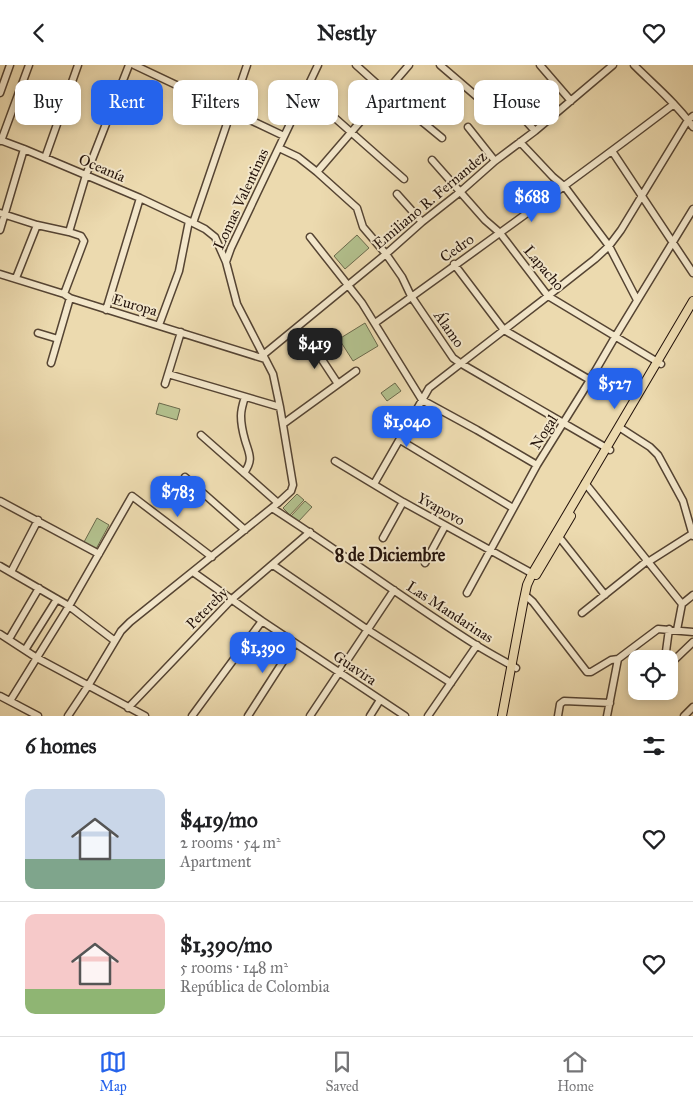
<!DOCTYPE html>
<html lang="en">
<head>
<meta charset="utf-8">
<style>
	:root { --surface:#fff; --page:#f2f2f2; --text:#202124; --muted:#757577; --line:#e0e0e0; --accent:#2563eb }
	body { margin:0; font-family:"IM FELL Great Primer",serif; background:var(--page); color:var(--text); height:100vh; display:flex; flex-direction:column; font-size:19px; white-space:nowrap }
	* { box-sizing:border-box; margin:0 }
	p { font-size:16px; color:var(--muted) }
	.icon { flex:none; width:28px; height:28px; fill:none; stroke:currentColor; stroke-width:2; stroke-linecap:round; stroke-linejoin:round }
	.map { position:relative; height:651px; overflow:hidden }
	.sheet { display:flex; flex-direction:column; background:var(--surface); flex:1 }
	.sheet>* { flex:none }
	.hud { position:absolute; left:15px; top:15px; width:664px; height:45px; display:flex; gap:10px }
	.tools { position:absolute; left:628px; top:585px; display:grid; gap:10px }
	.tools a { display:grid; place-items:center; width:50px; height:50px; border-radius:10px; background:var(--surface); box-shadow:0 2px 8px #0003; font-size:25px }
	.price { position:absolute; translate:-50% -42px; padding:0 11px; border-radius:10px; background:var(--accent); color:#fff; font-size:16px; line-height:32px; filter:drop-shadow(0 1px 2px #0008) }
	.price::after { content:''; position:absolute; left:50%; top:30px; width:15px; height:11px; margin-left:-8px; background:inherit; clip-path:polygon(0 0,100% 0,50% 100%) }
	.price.on { background:#222; color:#fff }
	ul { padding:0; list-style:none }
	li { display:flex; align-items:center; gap:15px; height:125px; padding:0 25px }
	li+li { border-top:1px solid var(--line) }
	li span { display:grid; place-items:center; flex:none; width:140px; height:100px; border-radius:10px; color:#555 }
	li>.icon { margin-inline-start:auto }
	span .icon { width:60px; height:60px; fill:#fffc; stroke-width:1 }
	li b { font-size:21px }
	h2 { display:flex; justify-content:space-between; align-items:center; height:60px; padding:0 25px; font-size:21px }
	.pill { padding:0 18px; border-radius:10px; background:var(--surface); box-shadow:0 2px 8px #0003; font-size:18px; line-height:45px }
	.pill.on { background:var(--accent); color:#fff }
	header { display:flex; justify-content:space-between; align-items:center; height:65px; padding:0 25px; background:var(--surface); font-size:22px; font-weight:700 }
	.tabs { display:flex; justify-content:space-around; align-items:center; height:70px; border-top:1px solid var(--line); background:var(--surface); font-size:14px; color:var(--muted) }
	.tabs a { display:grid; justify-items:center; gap:2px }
	.tabs .on { color:var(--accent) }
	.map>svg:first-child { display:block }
</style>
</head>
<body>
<header><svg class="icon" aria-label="back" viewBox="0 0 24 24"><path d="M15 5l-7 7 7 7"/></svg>Nestly<svg class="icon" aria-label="heart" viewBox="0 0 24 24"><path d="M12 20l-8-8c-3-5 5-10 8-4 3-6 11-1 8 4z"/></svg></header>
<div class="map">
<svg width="693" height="651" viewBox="0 0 693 651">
	<rect width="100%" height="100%" fill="#ecdaaf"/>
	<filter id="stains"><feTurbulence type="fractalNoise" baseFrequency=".004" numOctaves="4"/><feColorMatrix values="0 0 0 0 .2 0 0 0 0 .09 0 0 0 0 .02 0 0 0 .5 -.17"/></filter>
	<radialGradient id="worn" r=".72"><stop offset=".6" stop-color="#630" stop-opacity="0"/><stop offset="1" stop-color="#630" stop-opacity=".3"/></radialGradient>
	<path fill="#b3c18e" stroke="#6b6a4c" d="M357,170L369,183L345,204L334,191Z
		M365,258L378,281L353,296L339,274Z
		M395,318L401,326L387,336L381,328Z
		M159,338L180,344L177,355L156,349Z
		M297,429L304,435L290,450L283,443Z
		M305,436L312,442L298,457L291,451Z
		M97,453L109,460L96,484L84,477Z"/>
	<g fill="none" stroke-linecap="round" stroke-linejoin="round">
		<defs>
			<path id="minor" d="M134,0L284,71
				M356,0L386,27L442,73
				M440,0L482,36
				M540,0L571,36
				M634,0C654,20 677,39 693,62
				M500,27L535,66
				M0,28L10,0
				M318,38L404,114
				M468,62L495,96
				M0,75L24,84L140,133L193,158L205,164L215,172L226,197L237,239L273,309L280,342L293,420L291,426L278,438L130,557L121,566L88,621L68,651
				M1,76L29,0
				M520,77L553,112L565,122L609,181L637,235
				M279,83L298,92L317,107L357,143L363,162L386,189L402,212L411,231L453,293L460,298L610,385
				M612,86L693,208
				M45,93L78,0
				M432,95L485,155L500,168L548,231L661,299
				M317,107L409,0
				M397,129L422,157
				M0,148L37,160L69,167L81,171L84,176L64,229
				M193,158L247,0
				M0,165L24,84
				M69,167L86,110L129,0
				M310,172L362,238L422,335L477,365L537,400
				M226,197L231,183L318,0
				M454,199L504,265L590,315
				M0,209L64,229L70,233L265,294
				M16,213L37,160
				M106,245L140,133
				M375,258C475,186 576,114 674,39
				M159,260L179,206L189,156
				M38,268L58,274
				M311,278L338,319
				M263,290L386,189L422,157L460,127L495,96L535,66L613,0
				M51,298L70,233
				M168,309L280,342
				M165,319L181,267
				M283,359L356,306
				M622,364L650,382L658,390L683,436L693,471
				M201,370L278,438
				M400,375L513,443
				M335,396L403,437L535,510
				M244,408C254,394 249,389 245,375C243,368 241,359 241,351C241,345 243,338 245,332
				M185,412L245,465
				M585,418L682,539
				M374,419L429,323L548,231L595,194L609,181L621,165L688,55L693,51
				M0,436L99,489
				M272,443C341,487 406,536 476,580C489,588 502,595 516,603
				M556,468L605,530
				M383,473L403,437
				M648,497L692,469
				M425,498L445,461
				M273,500L368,565L451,618
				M0,501L69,541L115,576
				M11,507L38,455
				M193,507L262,556L405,651
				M467,528L537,400L590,315L615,272L693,144
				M525,530L533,537L587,607H591L611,595L618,594
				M582,548L647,496
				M677,565L682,539L693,530
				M0,569L37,593L145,651
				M9,574L39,523
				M25,585L57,534
				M665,594L669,564
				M669,600L693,577
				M0,631L38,651
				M10,636L69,541L132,431L212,492
				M128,643L232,534L310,467
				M192,651L262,556
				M248,651L295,578
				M310,651L394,525
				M370,651L380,635
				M428,651L477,580
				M558,651L560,639L564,636L610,638
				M607,651L618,594L658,564L693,567
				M684,651L693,642"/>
			<path id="major" d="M536,510L571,451
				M502,651L523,539L527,520L532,509L693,236"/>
		</defs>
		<use href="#minor" stroke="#543" stroke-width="9"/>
		<use href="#major" stroke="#23120a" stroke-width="10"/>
		<use href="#minor" stroke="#f3e7cb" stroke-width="6"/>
		<use href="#major" stroke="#ecdaaf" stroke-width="8"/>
	</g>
	<g text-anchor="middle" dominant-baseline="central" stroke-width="4" stroke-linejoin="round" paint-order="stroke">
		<g font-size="15" fill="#23120a" stroke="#f3e7cb">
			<text transform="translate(102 103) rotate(23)">Oceanía</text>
			<text transform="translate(241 134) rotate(-65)">Lomas Valentinas</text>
			<text transform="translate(430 135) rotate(-40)">Emiliano R. Fernandez</text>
			<text transform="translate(457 183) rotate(-35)">Cedro</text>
			<text transform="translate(544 203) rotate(50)">Lapacho</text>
			<text transform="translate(135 240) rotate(16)">Europa</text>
			<text transform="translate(449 264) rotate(55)">Álamo</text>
			<text transform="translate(544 367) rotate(-58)">Nogal</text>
			<text transform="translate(441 444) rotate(29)">Yvapovo</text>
			<text transform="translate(207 543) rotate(-45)">Petereby</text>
			<text transform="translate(450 547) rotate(33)">Las Mandarinas</text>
			<text transform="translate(355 603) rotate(34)">Guavira</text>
		</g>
		<g font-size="18" font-weight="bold" fill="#23120a" stroke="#f3e7cb">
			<text x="390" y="490">8 de Diciembre</text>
		</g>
	</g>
	<rect width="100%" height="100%" filter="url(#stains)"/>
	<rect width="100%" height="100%" fill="url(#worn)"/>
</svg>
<div class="tools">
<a><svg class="icon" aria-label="locate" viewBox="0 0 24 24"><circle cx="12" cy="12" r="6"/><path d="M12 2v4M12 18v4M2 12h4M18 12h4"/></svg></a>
</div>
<b class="price" style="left:532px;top:158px">$688</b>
<b class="price on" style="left:315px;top:305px">$419</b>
<b class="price" style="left:615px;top:345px">$527</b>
<b class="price" style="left:407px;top:383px">$1,040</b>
<b class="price" style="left:178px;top:453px">$783</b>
<b class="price" style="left:263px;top:609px">$1,390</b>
<div class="hud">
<a class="pill">Buy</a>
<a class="pill on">Rent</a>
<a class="pill">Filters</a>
<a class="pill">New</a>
<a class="pill">Apartment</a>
<a class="pill">House</a>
</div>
</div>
<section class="sheet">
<h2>6 homes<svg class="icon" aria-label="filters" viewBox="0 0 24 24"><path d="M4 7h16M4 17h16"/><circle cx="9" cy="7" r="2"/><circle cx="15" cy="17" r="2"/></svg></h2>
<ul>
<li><span style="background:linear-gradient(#c9d6e8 70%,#7fa58c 0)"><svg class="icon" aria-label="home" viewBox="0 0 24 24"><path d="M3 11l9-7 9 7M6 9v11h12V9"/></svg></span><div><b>$419/mo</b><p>2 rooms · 54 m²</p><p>Apartment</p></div><svg class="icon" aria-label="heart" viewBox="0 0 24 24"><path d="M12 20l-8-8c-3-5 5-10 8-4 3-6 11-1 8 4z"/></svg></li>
<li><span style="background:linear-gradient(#f6c9c9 75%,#8fb573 0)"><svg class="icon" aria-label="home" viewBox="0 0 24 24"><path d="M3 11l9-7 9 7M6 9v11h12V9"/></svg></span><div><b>$1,390/mo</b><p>5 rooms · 148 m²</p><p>República de Colombia</p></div><svg class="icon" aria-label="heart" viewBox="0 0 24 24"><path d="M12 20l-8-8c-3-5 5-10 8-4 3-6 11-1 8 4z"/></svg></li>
</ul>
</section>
<nav class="tabs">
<a class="on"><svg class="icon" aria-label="map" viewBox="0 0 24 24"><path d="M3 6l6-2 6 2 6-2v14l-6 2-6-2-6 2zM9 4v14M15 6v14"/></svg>Map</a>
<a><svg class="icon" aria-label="saved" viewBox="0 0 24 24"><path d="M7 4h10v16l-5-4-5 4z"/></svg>Saved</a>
<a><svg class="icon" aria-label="home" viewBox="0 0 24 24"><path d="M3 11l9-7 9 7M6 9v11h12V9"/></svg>Home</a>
</nav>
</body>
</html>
